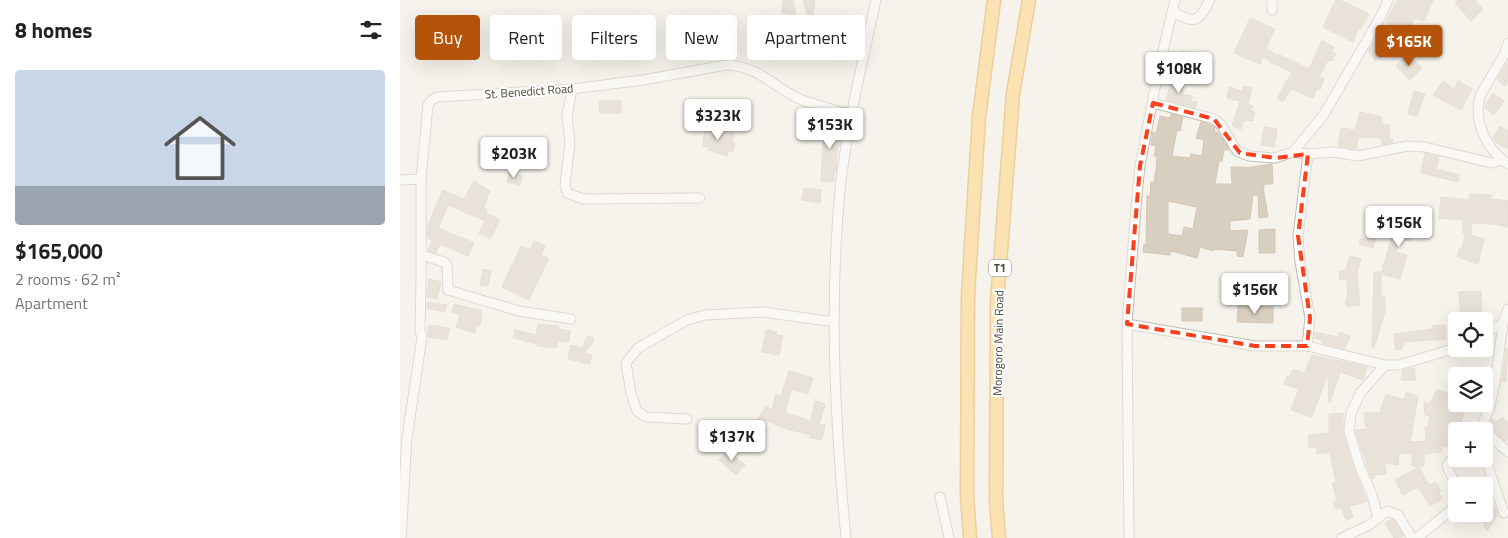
<!DOCTYPE html>
<html lang="en">
<head>
<meta charset="utf-8">
<style>
	:root { --surface:#fff; --page:#f2f2f2; --text:#222; --muted:#767676; --line:#e0e0e0; --accent:#b45309 }
	body { margin:0; font-family:"Titillium Web",sans-serif; background:var(--page); color:var(--text); height:100vh; display:flex; flex-direction:column; font-size:19px; white-space:nowrap }
	* { box-sizing:border-box; margin:0 }
	p { font-size:16px; color:var(--muted) }
	.icon { flex:none; width:28px; height:28px; fill:none; stroke:currentColor; stroke-width:2; stroke-linecap:round; stroke-linejoin:round }
	.map { position:relative; flex:1; overflow:hidden }
	.drawer { display:flex; flex-direction:column; background:var(--surface); width:400px }
	.drawer>* { flex:none }
	.banner { position:absolute; left:15px; top:15px; width:475px; height:45px; display:flex; gap:10px }
	.fabs { position:absolute; left:1048px; top:312px; display:grid; gap:10px }
	.fabs a { display:grid; place-items:center; width:45px; height:45px; border-radius:5px; background:var(--surface); box-shadow:0 5px 20px #0002; font-size:25px }
	.price { position:absolute; translate:-50% -42px; padding:0 11px; border-radius:5px; background:#fff; color:#222; font-size:16px; line-height:32px; filter:drop-shadow(0 1px 2px #0008) }
	.price::after { content:''; position:absolute; left:50%; top:30px; width:15px; height:11px; margin-left:-8px; background:inherit; clip-path:polygon(0 0,100% 0,50% 100%) }
	.price.current { background:var(--accent); color:#fff }
	ul { padding:0; list-style:none }
	li { display:grid; align-content:center; gap:10px; height:265px; padding:0 15px }
	li+li { border-top:1px solid var(--line) }
	li span { display:grid; place-items:center; height:155px; border-radius:5px; color:#555 }
	li>.icon { margin-inline-start:auto }
	span .icon { width:90px; height:90px; fill:#fffc; stroke-width:1 }
	li b { font-size:21px }
	h2 { display:flex; justify-content:space-between; align-items:center; height:60px; padding:0 15px; font-size:21px }
	.pill { padding:0 18px; border-radius:5px; background:var(--surface); box-shadow:0 5px 20px #0002; font-size:18px; line-height:45px }
	.pill.current { background:var(--accent); color:#fff }
	main { display:flex; flex:1; min-height:0 }
	.map>svg:first-child { display:block }
</style>
</head>
<body>
<main>
<section class="drawer">
<h2>8 homes<svg class="icon" aria-label="filters" viewBox="0 0 24 24"><path d="M4 7h16M4 17h16"/><circle cx="9" cy="7" r="2"/><circle cx="15" cy="17" r="2"/></svg></h2>
<ul>
<li><span style="background:linear-gradient(#c9d6e8 75%,#9aa5b1 0)"><svg class="icon" aria-label="home" viewBox="0 0 24 24"><path d="M3 11l9-7 9 7M6 9v11h12V9"/></svg></span><div><b>$165,000</b><p>2 rooms · 62 m²</p><p>Apartment</p></div></li>
</ul>
</section>
<div class="map">
<svg width="1108" height="538" viewBox="0 0 1108 538">
	<rect width="100%" height="100%" fill="#f6f3ec"/>
	<path fill="#d8cfc1" stroke="#d3c7b4" fill-rule="evenodd" d="M383,0H393L396,15L382,13Z
		M403,0H415L411,29Z
		M936,0H940L969,14L961,29L959,28L953,42L923,27Z
		M997,0H1033L1024,21L1015,18L1006,34L986,22Z
		M1058,0H1075L1083,9L1071,21L1055,3Z
		M850,18L875,29L866,48L877,56L878,54L909,69L922,41L934,47L932,52L936,54L932,61L928,60L919,77L924,79L920,90L917,89L913,98L891,89L883,102L877,98L892,72L869,61L863,56L860,64L834,53Z
		M400,32L404,55L389,58L384,36Z
		M980,38L989,52L975,61L968,51L973,43Z
		M782,51L812,59L808,72L779,64Z
		M1007,54L1022,68L1010,80L996,66Z
		M1108,62V82L1105,86L1097,79Z
		M774,76L782,78L780,83L784,84L782,94L792,96L790,101L797,102L795,108L766,100L771,80L773,81Z
		M1043,81L1054,89L1058,81L1072,89L1061,110L1033,95Z
		M844,86L852,88L848,104L853,106L851,110L855,112L853,121L844,120L841,129L832,126L840,101L827,98L829,87L842,91Z
		M1014,91L1025,94L1017,116L1008,114Z
		M1093,93L1104,101L1094,115L1085,108V105Z
		M199,101H221V113H200Z
		M960,112L982,117L981,124L990,125L989,139H993V143L982,145V138L958,137L956,149L938,146L941,128L955,130Z
		M771,114L783,117L780,131L777,130L772,156L790,158L791,154L802,156L804,140L796,138L801,122L811,125L815,128L814,131L818,133L824,141L823,144L825,143L829,150H824L822,161H819L815,184H832L831,167H844V168L872,164L873,184H864V187H863L868,217L859,218L858,195H853L850,219L830,221V231L848,230L843,257L837,256V251L814,249V251L800,247L797,258L771,251L770,255L743,252L744,244L746,245L747,196H750L751,182L754,183L756,169L757,156H754L756,146L751,145L753,132L756,133L760,116L770,118ZM768,201L797,207L793,229L784,227L782,236L768,234Z
		M424,122L443,125L440,146H438L436,162H437L436,171H434V182L421,181Z
		M305,125L334,134L332,143H335L333,152L328,151L327,156L308,150L309,147L303,146Z
		M1100,126L1108,131V149L1095,142L1093,138Z
		M864,127L877,129L874,147L861,145Z
		M1025,153L1039,157L1036,169L1059,175L1058,182L1021,173Z
		M109,173L122,176L120,185L107,182Z
		M74,181L90,191L86,197L88,199L83,207L87,209L86,213L100,220L90,239L79,233L85,221L48,205L38,228L74,243L68,256L40,244L36,253L28,251L32,240L27,238V227L43,190L64,199Z
		M404,188L421,190L420,203L402,200Z
		M1070,194L1091,195V199L1108,201V227L1093,224L1072,223L1071,235L1084,239L1078,264L1061,258V257L1057,256L1060,248H1062L1066,233H1063V220L1039,218L1041,197L1069,200Z
		M1008,210L1017,213L1010,241L999,239L996,252L1007,255L1000,279L981,274L995,227L1004,229Z
		M875,229V253H859V230Z
		M968,236L976,238L973,248L959,244L961,238L967,239Z
		M134,241L145,246L141,255L149,258L129,300L102,287L121,246L130,250Z
		M950,256L961,259L957,272L960,305L946,306V298H948L947,279L940,280L939,271L946,270Z
		M83,269L91,271L88,286L80,285Z
		M974,272H981V297H985V311L974,348H972Z
		M29,279L41,282L37,299L27,297Z
		M1081,291L1082,320L1061,321L1059,292Z
		M27,302L47,305L45,312L27,308Z
		M54,304L82,311L80,326L77,325L75,333L56,327L60,314L52,312Z
		M838,306L873,307V323L837,322Z
		M782,308H802V321H782Z
		M138,324L159,326L158,329L170,331L169,342L158,341L157,348L137,346V344L113,338L115,330L136,335Z
		M28,325L49,328L47,340L28,337Z
		M1045,325L1046,339L1005,342L1002,349L996,350L994,334L1032,329V326Z
		M366,330L377,332L376,335L383,336L379,355L362,352Z
		M915,332L937,337L939,332L950,336L945,349L922,343L923,340L914,338Z
		M190,336L193,338V342L184,353L192,355L190,364L168,359L171,345L183,348L186,338Z
		M1106,349H1108L1106,382H1102Z
		M912,355L967,367L963,380L940,372L930,403H929L928,373L912,417L891,410L899,389L884,384L887,376L890,377L893,369L904,374Z
		M1010,368L1015,369V380H1001L1002,371Z
		M389,371L413,378L408,394L391,389L385,413L411,421L415,401L425,404L419,425H425L422,440L410,438L411,435L383,428L365,420L363,423L357,420L366,406L372,410L376,394L381,396Z
		M1037,389L1056,397V404H1068L1060,424L1072,422L1073,431H1056V446L1042,447V452L1024,454V466H1012V453H999L998,465L985,463L986,474L973,475L974,478L972,479L955,430L966,429L964,413H983L980,412L986,394L1004,400L1006,392L1018,397L1010,442L1026,441L1025,427H1028L1030,416L1025,415L1024,402L1030,404Z
		M943,413V433L954,469L967,502L949,506L953,517L946,520L941,507L936,509L933,502L937,500L932,483L936,482L930,452L917,454L916,447L909,448L908,435L929,433V414Z
		M1102,417L1108,422V439L1106,442L1088,426L1092,419L1097,422Z
		M316,420L329,431L317,445L304,434Z
		M328,450L345,465L336,475L319,460Z
		M1019,467L1027,482L1030,485L1035,482L1041,491L1039,493L1042,499L1030,506L1018,487L1003,495L995,480Z
		M1084,487L1098,514L1088,530L1084,527Z
		M991,519L994,520L1004,536L994,538L985,523Z"/>
	<g fill="none" stroke-linecap="round" stroke-linejoin="round">
		<defs>
			<path id="minor" d="M872,10V0
				M773,12C795,24 798,23 810,0
				M1108,43L1105,53L1080,96C1073,122 1087,150 1108,164
				M172,89L167,116L170,143L165,185L167,193L183,199L300,198
				M753,103L814,119L821,125L837,151L849,156L875,158L893,152L908,154L935,152L958,156L1007,146L1025,147L1091,163L1101,160
				M893,152L923,116L981,16L988,0
				M0,180L21,179
				M21,255L44,262L47,265L48,290L51,291L119,311L171,319
				M727,324L855,346H907L985,365
				M1084,334L1103,323
				M907,346L910,318L900,262L898,236L908,154
				M287,419L246,417L237,411L231,393L226,363L238,348L287,320L305,315L363,312L427,321
				M1080,427L1108,452
				M1079,431L1089,410L1095,383L1103,323L1108,309
				M1056,455L1047,465L1048,469L1057,486
				M1084,455L1104,513
				M540,497L549,538
				M978,518L972,495L960,467L949,431L951,413L961,392L985,365H999L1056,348
				M1,538L7,438L22,337L20,331L21,281V179L28,105L32,100L37,97L172,89L243,80L326,65C361,66 373,88 402,100C418,106 435,109 451,115
				M446,538C435,422 429,306 440,190C447,126 462,63 476,0
				M729,538L727,324L737,195L740,166L759,67L775,0
				M942,538L969,525L987,511L998,515L1012,538
				M1017,538L1056,506"/>
			<path id="highway" d="M570,538L567,495L568,295L579,117L594,0
				M599,538L596,500L597,302L613,94L629,0"/>
		</defs>
		<use href="#minor" stroke="#c2bbae" stroke-width="11"/>
		<use href="#highway" stroke="#e0a43c" stroke-width="15"/>
		<use href="#minor" stroke="#fff" stroke-width="9"/>
		<use href="#highway" stroke="#ffcf6e" stroke-width="12"/>
	</g>
	<path d="M0 0H1108V538H0ZM753,103L814,119L840,153L875,158L908,154L898,236L910,318L907,346H855L727,324L740,166Z" fill="#f6f3ec" fill-opacity=".55" fill-rule="evenodd"/>
	<path fill="none" stroke="#fc3f1d" stroke-width="4" stroke-dasharray="10 6" stroke-linejoin="round" d="M753,103L814,119L840,153L875,158L908,154L898,236L910,318L907,346H855L727,324L740,166Z"/>
	<g text-anchor="middle" dominant-baseline="central" stroke-width="4.5" stroke-linejoin="round" paint-order="stroke">
		<rect fill="#fff" stroke="#817c74" stroke-width="1" x="589" y="259.5" width="22" height="17" rx="4"/>
		<g font-size="11" font-weight="bold" fill="#4b4439">
			<text x="600" y="268">T1</text>
		</g>
		<g font-size="12" fill="#4b4439" stroke="#fff">
			<text transform="translate(129 91) rotate(-4)">St. Benedict Road</text>
			<text transform="translate(598 343) rotate(-89)">Morogoro Main Road</text>
		</g>
	</g>
</svg>
<div class="fabs">
<a><svg class="icon" aria-label="locate" viewBox="0 0 24 24"><circle cx="12" cy="12" r="6"/><path d="M12 2v4M12 18v4M2 12h4M18 12h4"/></svg></a>
<a><svg class="icon" aria-label="layers" viewBox="0 0 24 24"><path d="M12 4l9 5-9 5-9-5zM3 14l9 5 9-5"/></svg></a>
<a>+</a>
<a>−</a>
</div>
<b class="price current" style="left:1009px;top:67px">$165K</b>
<b class="price" style="left:779px;top:94px">$108K</b>
<b class="price" style="left:318px;top:141px">$323K</b>
<b class="price" style="left:430px;top:150px">$153K</b>
<b class="price" style="left:114px;top:179px">$203K</b>
<b class="price" style="left:999px;top:248px">$156K</b>
<b class="price" style="left:855px;top:315px">$156K</b>
<b class="price" style="left:332px;top:462px">$137K</b>
<div class="banner">
<a class="pill current">Buy</a>
<a class="pill">Rent</a>
<a class="pill">Filters</a>
<a class="pill">New</a>
<a class="pill">Apartment</a>
</div>
</div>
</main>
</body>
</html>
